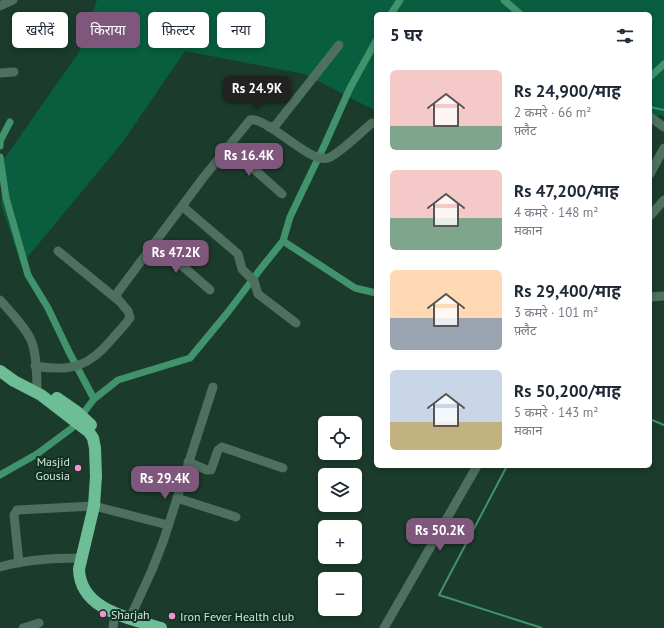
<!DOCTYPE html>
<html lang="hi">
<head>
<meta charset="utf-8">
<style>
	:root { --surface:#fff; --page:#f6f6f7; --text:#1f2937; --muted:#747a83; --accent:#7f577c }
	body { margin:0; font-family:"PT Sans","Noto Sans Devanagari",sans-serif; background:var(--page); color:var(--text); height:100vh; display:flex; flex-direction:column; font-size:15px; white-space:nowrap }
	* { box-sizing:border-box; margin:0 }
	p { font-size:13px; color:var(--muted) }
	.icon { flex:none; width:22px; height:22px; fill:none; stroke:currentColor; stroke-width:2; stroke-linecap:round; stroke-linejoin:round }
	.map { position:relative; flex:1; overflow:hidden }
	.panel { position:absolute; left:374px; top:12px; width:278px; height:456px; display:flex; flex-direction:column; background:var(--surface); border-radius:6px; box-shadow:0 2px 6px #0003 }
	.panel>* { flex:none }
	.banner { position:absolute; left:12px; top:12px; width:302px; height:36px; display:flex; gap:8px }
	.fabs { position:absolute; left:318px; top:416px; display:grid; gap:8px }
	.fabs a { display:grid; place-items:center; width:44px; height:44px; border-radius:6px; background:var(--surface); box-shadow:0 2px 6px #0003; font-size:20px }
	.price { position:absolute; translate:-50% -34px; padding:0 9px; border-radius:8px; background:var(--accent); color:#fff; font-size:13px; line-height:26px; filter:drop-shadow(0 1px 2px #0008) }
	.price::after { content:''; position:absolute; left:50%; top:24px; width:12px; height:9px; margin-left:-6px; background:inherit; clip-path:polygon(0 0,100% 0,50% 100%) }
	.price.active { background:#222; color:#fff }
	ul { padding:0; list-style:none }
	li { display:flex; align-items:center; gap:12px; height:100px; padding:0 16px }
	li span { display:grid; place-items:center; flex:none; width:112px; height:80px; border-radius:6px; color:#555 }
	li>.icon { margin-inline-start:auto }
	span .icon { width:48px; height:48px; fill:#fffc; stroke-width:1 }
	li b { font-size:17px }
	h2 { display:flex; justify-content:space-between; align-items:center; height:48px; padding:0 16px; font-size:17px }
	.chip { padding:0 14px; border-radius:6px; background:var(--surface); box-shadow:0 2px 6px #0003; font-size:14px; line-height:36px }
	.chip.active { background:var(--accent); color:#fff }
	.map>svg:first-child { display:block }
</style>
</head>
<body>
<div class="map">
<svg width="664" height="628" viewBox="0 0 664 628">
	<rect width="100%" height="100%" fill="#1b3b2c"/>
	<path fill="#085e3f" d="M97,0H664V117L661,115L650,118V14H376V111L304,74L185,51L122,143L21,265L1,204L4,159L79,52Z"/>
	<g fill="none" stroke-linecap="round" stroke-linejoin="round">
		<path stroke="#41936e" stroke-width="2" d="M650,107L664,110
			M650,419L664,425
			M507,466L439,595L542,628"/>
		<path stroke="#41936e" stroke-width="7" d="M504,0L520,14
			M391,14L400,0
			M650,77L664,64
			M0,146V141L10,122
			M0,157L6,198L28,275L48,308L69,352L94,399
			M283,241L355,288L376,293
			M0,475L37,454L72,428L94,399L118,380L190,358L228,312L262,267L283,241L290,217L325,144L350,88L376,41"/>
		<path stroke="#4e705e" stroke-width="9" d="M0,6L13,0
			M0,73L14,72
			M650,117L664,127
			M269,127L275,126L339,45
			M228,146L282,194
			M650,174L664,148
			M182,206L238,254L242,269L254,281L258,294L296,323
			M650,216L664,200
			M155,242L210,290
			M58,251L118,300
			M650,297L664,296
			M0,300C11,313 24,325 31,340C37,354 37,378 37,393
			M35,366C71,372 89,367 112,339C118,332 125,325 130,318L128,311L116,297L118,292L203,178L250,120C267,116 309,164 328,158C338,155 362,131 372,123
			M188,462L207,470H211L218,450L222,447L283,468
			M177,498L236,517
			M19,563L14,515L17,510L94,506L168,525
			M0,567C26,559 54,558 81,558
			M130,618L152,570L163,542L213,387
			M23,628L39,623
			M113,628L115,612
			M384,628L477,466"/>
		<path stroke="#6dbd96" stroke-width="12" d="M0,371L14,381L41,395L89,432L93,438L95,448L96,476L94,506L79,569C80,610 129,618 161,628
			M57,398L77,412L91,425"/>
	</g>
	<g fill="#f590d1" stroke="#103122" stroke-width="1.5">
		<circle cx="78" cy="468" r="4"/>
		<circle cx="103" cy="614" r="4"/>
		<circle cx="172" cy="616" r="4"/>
	</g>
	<g text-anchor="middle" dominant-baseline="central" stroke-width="4" stroke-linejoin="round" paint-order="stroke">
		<g font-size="12" fill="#d2e4da" stroke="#103122" text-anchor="start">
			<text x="70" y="461" text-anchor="end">Masjid<tspan x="70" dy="14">Gousia</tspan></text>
			<text x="111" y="614">Sharjah</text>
			<text x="180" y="616">Iron Fever Health club</text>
		</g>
	</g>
</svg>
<div class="fabs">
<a><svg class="icon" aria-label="locate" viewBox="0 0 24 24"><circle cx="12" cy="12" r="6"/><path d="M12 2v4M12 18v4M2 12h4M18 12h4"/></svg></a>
<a><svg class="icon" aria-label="layers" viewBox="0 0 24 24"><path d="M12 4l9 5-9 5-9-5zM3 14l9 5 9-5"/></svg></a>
<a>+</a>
<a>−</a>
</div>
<b class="price active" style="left:257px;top:110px">Rs 24.9K</b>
<b class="price" style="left:249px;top:177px">Rs 16.4K</b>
<b class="price" style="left:176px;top:274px">Rs 47.2K</b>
<b class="price" style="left:165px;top:500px">Rs 29.4K</b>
<b class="price" style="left:440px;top:552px">Rs 50.2K</b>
<div class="banner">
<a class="chip">खरीदें</a>
<a class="chip active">किराया</a>
<a class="chip">फ़िल्टर</a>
<a class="chip">नया</a>
</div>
<section class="panel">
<h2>5 घर<svg class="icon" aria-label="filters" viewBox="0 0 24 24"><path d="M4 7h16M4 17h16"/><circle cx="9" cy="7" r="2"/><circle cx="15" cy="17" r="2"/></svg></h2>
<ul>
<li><span style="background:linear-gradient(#f6c9c9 70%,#7fa58c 0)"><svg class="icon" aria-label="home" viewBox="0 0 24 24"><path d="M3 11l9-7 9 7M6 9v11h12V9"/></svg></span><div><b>Rs 24,900/माह</b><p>2 कमरे · 66 m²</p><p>फ़्लैट</p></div></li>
<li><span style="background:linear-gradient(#f6c9c9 60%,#7fa58c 0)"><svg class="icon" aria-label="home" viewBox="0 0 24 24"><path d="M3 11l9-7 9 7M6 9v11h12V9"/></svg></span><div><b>Rs 47,200/माह</b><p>4 कमरे · 148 m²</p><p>मकान</p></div></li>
<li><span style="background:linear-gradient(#ffd9b3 60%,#9aa5b1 0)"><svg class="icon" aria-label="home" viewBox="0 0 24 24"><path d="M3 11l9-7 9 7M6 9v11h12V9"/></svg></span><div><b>Rs 29,400/माह</b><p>3 कमरे · 101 m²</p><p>फ़्लैट</p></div></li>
<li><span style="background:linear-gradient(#c9d6e8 65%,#c2b280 0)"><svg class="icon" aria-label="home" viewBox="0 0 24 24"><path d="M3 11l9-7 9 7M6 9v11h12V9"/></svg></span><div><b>Rs 50,200/माह</b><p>5 कमरे · 143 m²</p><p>मकान</p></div></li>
</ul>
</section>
</div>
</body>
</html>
